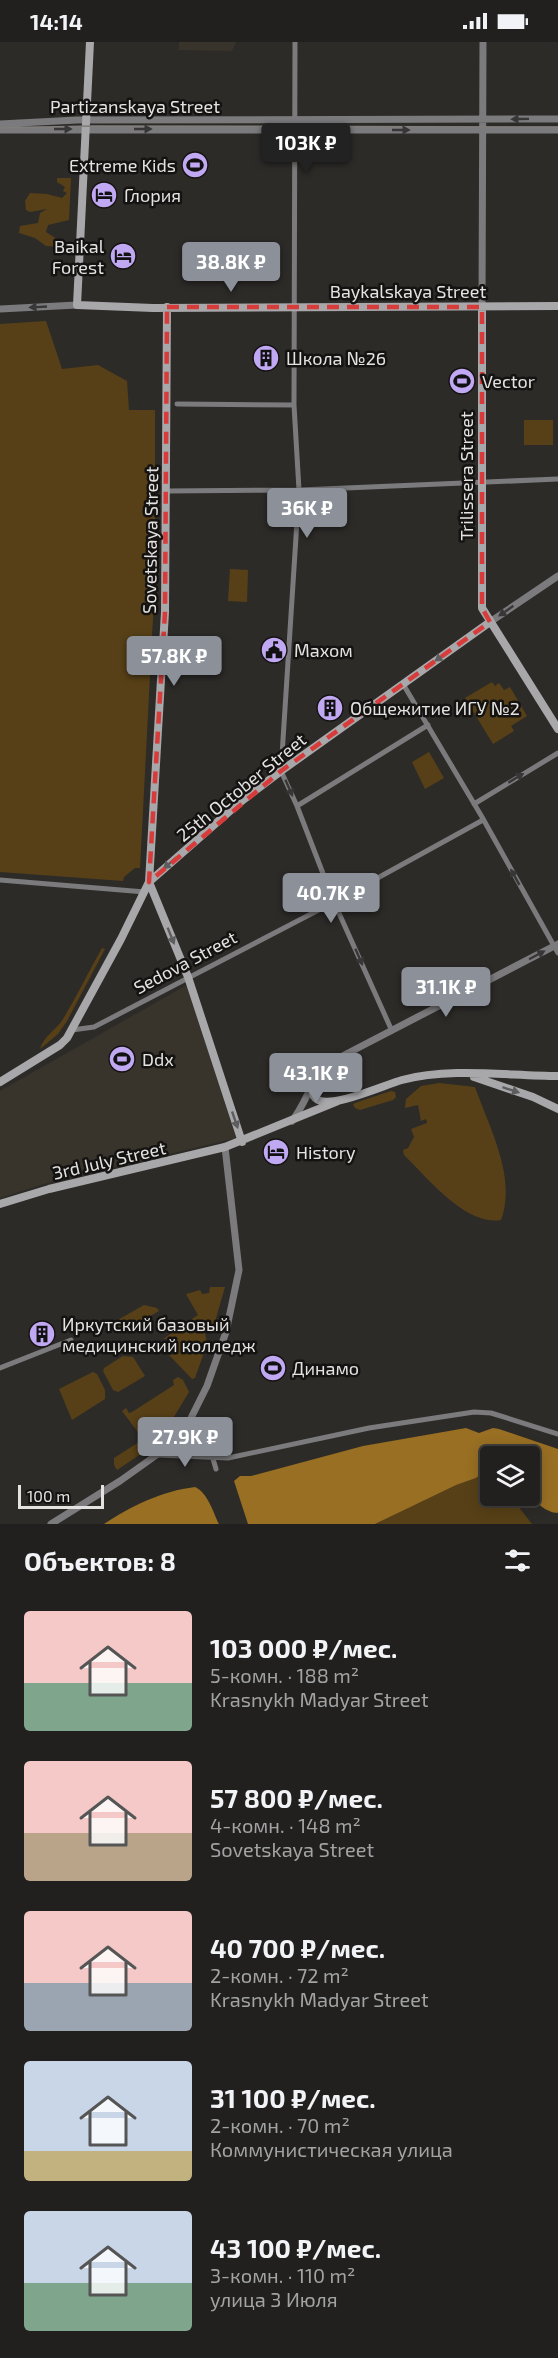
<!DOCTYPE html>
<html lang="ru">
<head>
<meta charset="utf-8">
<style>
	:root { --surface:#22201e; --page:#2a2827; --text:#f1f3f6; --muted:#a2a3a4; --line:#3f3e3c; --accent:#8c9099 }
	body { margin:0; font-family:"Exo 2",sans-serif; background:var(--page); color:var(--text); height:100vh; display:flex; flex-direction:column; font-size:22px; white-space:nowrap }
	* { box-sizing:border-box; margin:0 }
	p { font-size:20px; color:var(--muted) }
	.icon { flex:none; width:33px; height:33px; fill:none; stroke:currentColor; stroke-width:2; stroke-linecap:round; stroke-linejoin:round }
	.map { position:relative; height:1482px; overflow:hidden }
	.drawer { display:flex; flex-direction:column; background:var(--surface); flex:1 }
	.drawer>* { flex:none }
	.buttons { position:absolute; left:480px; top:1404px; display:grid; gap:12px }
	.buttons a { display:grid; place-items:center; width:60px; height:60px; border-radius:6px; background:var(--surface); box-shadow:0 3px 15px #0003,0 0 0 2px var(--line); font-size:30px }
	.scale { position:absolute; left:18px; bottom:15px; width:86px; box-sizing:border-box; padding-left:6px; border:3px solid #e4e3e1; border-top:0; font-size:16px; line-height:21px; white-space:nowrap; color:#e4e3e1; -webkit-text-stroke:4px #141312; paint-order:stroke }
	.price { position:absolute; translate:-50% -51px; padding:0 14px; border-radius:6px; background:var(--accent); color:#fff; font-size:20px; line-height:39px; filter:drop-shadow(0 2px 3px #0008) }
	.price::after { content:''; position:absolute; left:50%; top:36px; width:18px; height:14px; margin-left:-9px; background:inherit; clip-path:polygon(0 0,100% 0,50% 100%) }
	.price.selected { background:#222; color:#fff }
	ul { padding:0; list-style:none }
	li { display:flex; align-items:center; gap:18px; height:150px; padding:0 24px }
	li span { display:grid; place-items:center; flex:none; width:168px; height:120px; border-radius:6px; color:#555 }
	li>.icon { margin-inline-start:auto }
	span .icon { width:72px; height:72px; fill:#fffc; stroke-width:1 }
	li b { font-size:26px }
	h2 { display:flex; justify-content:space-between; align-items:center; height:72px; padding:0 24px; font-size:26px }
	.status { display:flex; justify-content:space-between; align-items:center; height:42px; padding:0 30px; background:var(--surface); direction:ltr }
	.status svg { height:16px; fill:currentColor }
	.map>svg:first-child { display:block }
</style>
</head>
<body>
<div class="status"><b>14:14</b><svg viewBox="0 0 49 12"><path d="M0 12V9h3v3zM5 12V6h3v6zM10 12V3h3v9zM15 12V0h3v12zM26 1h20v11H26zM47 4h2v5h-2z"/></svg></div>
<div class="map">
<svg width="558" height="1482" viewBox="0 0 558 1482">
	<rect width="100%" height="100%" fill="#2d2b28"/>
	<path fill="#38342c" d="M179,0H236L232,9L179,8Z
		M187,943L236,1096L47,1141L0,1156V1049Z"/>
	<path fill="#574017" d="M57,136H71L69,178L48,183L46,190L57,197H63L65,202L63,205L46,204L35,196L19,191L20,184L38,181L40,171L47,167L30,170L26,168L25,159L30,151L47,152L62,156L67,151L63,149L65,145L57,140Z
		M46,279L62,327L98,323L127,339L129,368H155V537L140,826H135L124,835L123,839L0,830V282Z
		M524,378H553V403H524Z
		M230,527L248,528L247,560L228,559Z
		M492,640L495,644L499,641L504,648L510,645L527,674L511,684L514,689L493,702L465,656Z
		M429,710L444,736L425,747L412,720Z
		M102,906L105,907L67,979L58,992L40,1007C43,995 57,987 63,977C77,954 89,929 102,906Z
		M439,1041L475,1045C489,1085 517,1135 501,1178C465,1184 427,1135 404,1113L403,1108L408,1106L414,1095L411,1087L427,1081L426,1077L421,1079L418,1063L405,1066L406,1057L421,1044Z
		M391,1049L395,1050L396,1055L393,1058L360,1068L355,1066L353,1062L358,1060Z
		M210,1245H225L212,1290H205L207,1302L195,1336L192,1337L169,1313L178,1312L177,1296L163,1297L198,1273L186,1252L200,1248L202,1252L209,1251Z
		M144,1263L157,1266L159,1269L122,1290L116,1279Z
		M123,1314L133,1315L145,1334L118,1350L113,1348L103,1329L104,1326Z
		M93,1330L97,1332L105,1348V1357L72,1378L59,1347Z
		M178,1335L183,1338L189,1350L166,1388L163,1393L155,1395L140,1393L122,1369L126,1366L129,1371L132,1370L174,1343L173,1338Z
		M163,1397L117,1428L114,1423V1416L139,1400Z
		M490,1424V1454H510L532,1482H375L456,1442L476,1436Z"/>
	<path fill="#986f23" d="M466,1386L479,1391L493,1386L499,1387L558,1407V1471C547,1471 533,1460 530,1448C527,1439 530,1425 530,1414H490V1424L476,1436L456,1443L375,1482H248L234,1439L240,1434H251L363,1404Z
		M195,1445C208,1451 213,1470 219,1482H104C131,1464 162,1449 195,1445Z"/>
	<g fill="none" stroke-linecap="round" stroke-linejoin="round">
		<path stroke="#7b7a7c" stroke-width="5" d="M295,0L294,363L299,448L281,729L297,764L334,860L392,989
			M177,362L294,363
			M167,449L299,448L558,437
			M403,642L482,775L558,911
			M474,762L558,711
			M297,764L428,683
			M0,838L145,850
			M72,988L94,985L334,860L483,778
			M0,1326L71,1298
			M189,1380L206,1393L216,1427
			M158,1413L228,1416L369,1386L474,1370L491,1371L558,1392"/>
		<path stroke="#7b7a7c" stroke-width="7" d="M0,82L77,78L558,77
			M0,88H558
			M482,265L483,0
			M0,267L77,263
			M490,580L558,534
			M292,1079C307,1060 311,1037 329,1021L558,902
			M51,1482L120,1439L172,1402L189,1380L207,1344L226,1290L239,1228L225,1105"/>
		<path stroke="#a8a7aa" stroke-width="8" d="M90,0L77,263L153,266L558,264
			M167,265L165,570L149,840L188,935L242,1100
			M482,265V566L558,687
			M319,1030C316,1038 307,1052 318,1058C334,1066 384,1043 402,1038C451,1025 508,1034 558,1034
			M474,1035L533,1055L558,1067
			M0,1040L60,1003L67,996L121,897L149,840L239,761L281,729L490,580
			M0,1162L49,1147L225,1105L338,1059"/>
		<path stroke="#807f7c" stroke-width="1.5" d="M0,86L93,84L558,85"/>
	</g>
	<defs><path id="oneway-solid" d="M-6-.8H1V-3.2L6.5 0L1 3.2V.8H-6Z" transform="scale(1.5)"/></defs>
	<g fill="#383737">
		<use href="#oneway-solid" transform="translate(520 77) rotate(179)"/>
		<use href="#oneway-solid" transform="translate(63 87)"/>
		<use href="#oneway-solid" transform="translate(143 87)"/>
		<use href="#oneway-solid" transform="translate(401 88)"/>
		<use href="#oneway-solid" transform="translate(38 265) rotate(177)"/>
		<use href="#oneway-solid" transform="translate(506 569) rotate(145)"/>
		<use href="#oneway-solid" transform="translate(516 736) rotate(-31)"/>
		<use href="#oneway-solid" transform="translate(289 746) rotate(66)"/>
		<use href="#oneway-solid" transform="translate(515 835) rotate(-119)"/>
		<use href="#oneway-solid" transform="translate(537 913) rotate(-28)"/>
		<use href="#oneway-solid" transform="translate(359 915) rotate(66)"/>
	</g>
	<g fill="#5e5d5e">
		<use href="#oneway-solid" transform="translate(442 614) rotate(144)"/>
		<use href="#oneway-solid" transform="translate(170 821) rotate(139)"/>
		<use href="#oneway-solid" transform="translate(171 894) rotate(68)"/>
		<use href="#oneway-solid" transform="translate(511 1048) rotate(18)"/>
		<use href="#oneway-solid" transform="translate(235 1078) rotate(71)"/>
	</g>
	<path fill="none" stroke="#d73b3a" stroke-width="4.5" stroke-dasharray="12 8" stroke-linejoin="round" d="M167,265H482V566L490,580L281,729L149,840L165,570Z"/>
	<defs>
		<symbol id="stadium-disc" viewBox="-11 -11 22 22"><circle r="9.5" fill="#c1a8f3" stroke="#141312"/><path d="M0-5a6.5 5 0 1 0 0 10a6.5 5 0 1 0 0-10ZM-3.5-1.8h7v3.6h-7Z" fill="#111"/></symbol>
		<symbol id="hotel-disc" viewBox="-11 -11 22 22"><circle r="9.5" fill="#c1a8f3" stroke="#141312"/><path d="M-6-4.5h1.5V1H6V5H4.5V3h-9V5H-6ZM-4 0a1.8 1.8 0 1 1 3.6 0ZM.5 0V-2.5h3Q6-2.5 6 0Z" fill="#111"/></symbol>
		<symbol id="building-disc" viewBox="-11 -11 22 22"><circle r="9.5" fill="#c1a8f3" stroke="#141312"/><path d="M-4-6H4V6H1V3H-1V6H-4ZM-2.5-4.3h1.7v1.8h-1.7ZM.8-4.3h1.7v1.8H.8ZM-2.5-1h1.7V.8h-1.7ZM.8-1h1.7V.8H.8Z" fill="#111"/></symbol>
		<symbol id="civic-disc" viewBox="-11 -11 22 22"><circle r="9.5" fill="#c1a8f3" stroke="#141312"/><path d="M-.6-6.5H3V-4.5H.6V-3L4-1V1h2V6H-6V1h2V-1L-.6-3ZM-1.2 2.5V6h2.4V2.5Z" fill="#111"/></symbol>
	</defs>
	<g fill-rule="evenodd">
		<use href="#stadium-disc" x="180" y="108" width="30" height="30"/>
		<use href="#hotel-disc" x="89" y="138" width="30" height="30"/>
		<use href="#hotel-disc" x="108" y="199" width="30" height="30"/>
		<use href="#building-disc" x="251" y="301" width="30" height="30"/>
		<use href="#stadium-disc" x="447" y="324" width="30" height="30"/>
		<use href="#civic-disc" x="259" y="593" width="30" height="30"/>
		<use href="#building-disc" x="315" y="651" width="30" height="30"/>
		<use href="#stadium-disc" x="107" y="1002" width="30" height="30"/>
		<use href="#hotel-disc" x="261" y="1095" width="30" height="30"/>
		<use href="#building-disc" x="27" y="1277" width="30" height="30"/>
		<use href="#stadium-disc" x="258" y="1311" width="30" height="30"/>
	</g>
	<g text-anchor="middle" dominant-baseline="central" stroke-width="5" stroke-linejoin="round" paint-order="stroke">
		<g font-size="18" fill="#e4e3e1" stroke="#141312">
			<text x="135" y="64">Partizanskaya Street</text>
			<text x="408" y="249">Baykalskaya Street</text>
			<text transform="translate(466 434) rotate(-90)">Trilissera Street</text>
			<text transform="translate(150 498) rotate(-89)">Sovetskaya Street</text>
			<text transform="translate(241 745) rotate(-39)">25th October Street</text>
			<text transform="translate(185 920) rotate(-28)">Sedova Street</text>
			<text transform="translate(109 1118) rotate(-13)">3rd July Street</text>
		</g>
		<g font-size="18" fill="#e4e3e1" stroke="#141312" text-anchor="start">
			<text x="176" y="123" text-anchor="end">Extreme Kids</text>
			<text x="124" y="153">Глория</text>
			<text x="104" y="204" text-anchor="end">Baikal<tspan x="104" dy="21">Forest</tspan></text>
			<text x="286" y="316">Школа №26</text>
			<text x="482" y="339">Vector</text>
			<text x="294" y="608">Махом</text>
			<text x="350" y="666">Общежитие ИГУ №2</text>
			<text x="142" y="1017">Ddx</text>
			<text x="296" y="1110">History</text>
			<text x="62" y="1282">Иркутский базовый<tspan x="62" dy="21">медицинский колледж</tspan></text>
			<text x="292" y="1326">Динамо</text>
		</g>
	</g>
</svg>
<div class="buttons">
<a><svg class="icon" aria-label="layers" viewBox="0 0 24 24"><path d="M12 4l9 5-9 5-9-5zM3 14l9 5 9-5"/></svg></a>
</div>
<div class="scale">100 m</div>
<b class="price selected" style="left:306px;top:132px">103K ₽</b>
<b class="price" style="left:231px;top:251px">38.8K ₽</b>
<b class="price" style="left:307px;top:497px">36K ₽</b>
<b class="price" style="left:174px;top:645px">57.8K ₽</b>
<b class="price" style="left:331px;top:882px">40.7K ₽</b>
<b class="price" style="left:446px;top:976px">31.1K ₽</b>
<b class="price" style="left:316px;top:1062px">43.1K ₽</b>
<b class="price" style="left:185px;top:1426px">27.9K ₽</b>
</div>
<section class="drawer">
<h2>Объектов: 8<svg class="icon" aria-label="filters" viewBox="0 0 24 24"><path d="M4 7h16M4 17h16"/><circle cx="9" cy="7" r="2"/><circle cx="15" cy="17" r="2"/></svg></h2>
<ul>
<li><span style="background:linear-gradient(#f6c9c9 60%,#7fa58c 0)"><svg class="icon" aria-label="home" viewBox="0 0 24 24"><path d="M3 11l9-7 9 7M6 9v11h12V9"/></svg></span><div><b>103 000 ₽/мес.</b><p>5-комн. · 188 m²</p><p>Krasnykh Madyar Street</p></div></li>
<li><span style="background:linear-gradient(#f6c9c9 60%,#b9a48a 0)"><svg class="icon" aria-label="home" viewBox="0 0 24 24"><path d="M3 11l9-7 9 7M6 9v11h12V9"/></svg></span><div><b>57 800 ₽/мес.</b><p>4-комн. · 148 m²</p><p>Sovetskaya Street</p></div></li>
<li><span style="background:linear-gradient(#f6c9c9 60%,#9aa5b1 0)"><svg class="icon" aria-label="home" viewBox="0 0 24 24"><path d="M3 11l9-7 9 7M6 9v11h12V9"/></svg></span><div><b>40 700 ₽/мес.</b><p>2-комн. · 72 m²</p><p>Krasnykh Madyar Street</p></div></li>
<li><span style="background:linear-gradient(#c9d6e8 75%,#c2b280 0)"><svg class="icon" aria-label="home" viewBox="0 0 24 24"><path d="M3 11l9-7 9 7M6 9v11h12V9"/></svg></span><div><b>31 100 ₽/мес.</b><p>2-комн. · 70 m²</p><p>Коммунистическая улица</p></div></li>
<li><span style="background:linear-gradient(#c9d6e8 60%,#7fa58c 0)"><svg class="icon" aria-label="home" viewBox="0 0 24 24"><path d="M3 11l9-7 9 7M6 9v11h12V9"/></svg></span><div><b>43 100 ₽/мес.</b><p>3-комн. · 110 m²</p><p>улица 3 Июля</p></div></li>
</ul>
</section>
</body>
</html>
